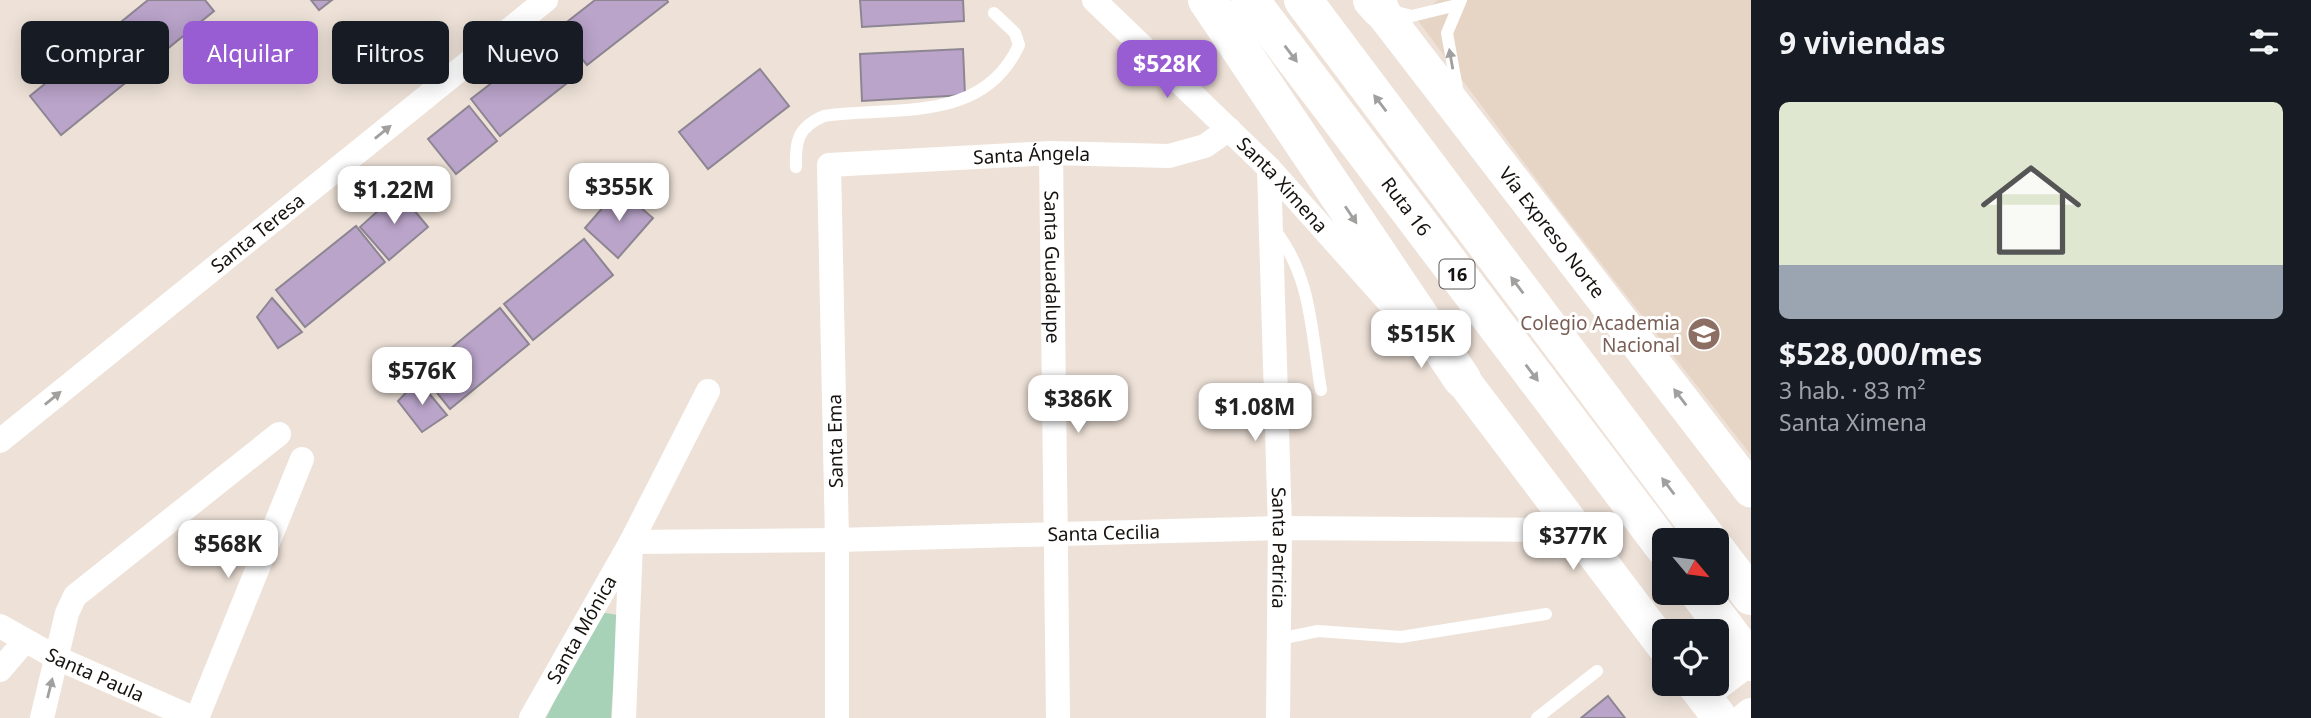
<!DOCTYPE html>
<html lang="es">
<head>
<meta charset="utf-8">
<style>
	:root { --surface:#171b24; --page:#20242c; --text:#f1f3f6; --muted:#9ea1a6; --line:#363941; --accent:#985cd3 }
	body { margin:0; font-family:"Noto Sans",sans-serif; background:var(--page); color:var(--text); height:100vh; display:flex; flex-direction:column; font-size:26px; white-space:nowrap }
	* { box-sizing:border-box; margin:0 }
	p { font-size:23px; color:var(--muted) }
	.icon { flex:none; width:38px; height:38px; fill:none; stroke:currentColor; stroke-width:2; stroke-linecap:round; stroke-linejoin:round }
	.map { position:relative; flex:1; overflow:hidden }
	.sheet { display:flex; flex-direction:column; background:var(--surface); width:560px }
	.sheet>* { flex:none }
	.top-card { position:absolute; left:21px; top:21px; width:665px; height:63px; display:flex; gap:14px }
	.needle { width:46px; rotate:119deg }
	.tools { position:absolute; left:1652px; top:528px; display:grid; gap:14px }
	.tools a { display:grid; place-items:center; width:77px; height:77px; border-radius:10px; background:var(--surface); box-shadow:0 4px 18px #0003; font-size:35px }
	.price { position:absolute; translate:-50% -60px; padding:0 16px; border-radius:14px; background:#fff; color:#222; font-size:23px; line-height:46px; filter:drop-shadow(0 2px 4px #0008) }
	.price::after { content:''; position:absolute; left:50%; top:42px; width:21px; height:16px; margin-left:-10px; background:inherit; clip-path:polygon(0 0,100% 0,50% 100%) }
	.price.on { background:var(--accent); color:#fff }
	ul { padding:0; list-style:none }
	li { display:grid; align-content:center; gap:14px; height:371px; padding:0 28px }
	li+li { border-top:2px solid var(--line) }
	li span { display:grid; place-items:center; height:217px; border-radius:10px; color:#555 }
	li>.icon { margin-inline-start:auto }
	span .icon { width:126px; height:126px; fill:#fffc; stroke-width:1 }
	li b { font-size:30px }
	h2 { display:flex; justify-content:space-between; align-items:center; height:84px; padding:0 28px; font-size:30px }
	.tag { padding:0 24px; border-radius:10px; background:var(--surface); box-shadow:0 4px 18px #0003; font-size:24px; line-height:63px }
	.tag.on { background:var(--accent); color:#fff }
	main { display:flex; flex:1; min-height:0 }
	.map>svg:first-child { display:block }
</style>
</head>
<body>
<main>
<div class="map">
<svg width="1751" height="718" viewBox="0 0 1751 718">
	<rect width="100%" height="100%" fill="#eee2d8"/>
	<path fill="#e6d4c5" d="M1438,0H1751V455L1561,212L1416,18Z"/>
	<path fill="#a7d2b8" d="M599,612L618,615L611,718H546Z"/>
	<path fill="#baa4ca" stroke="#8d8692" stroke-width="2" d="M148,0H205L214,11L61,135L30,96Z
		M311,0H332L319,10Z
		M595,0H667L668,2L587,65L558,29Z
		M860,0H963L964,21L862,27Z
		M552,36L581,72L500,136L471,99Z
		M963,49L965,95L862,101L860,54Z
		M760,69L789,106L708,169L679,132Z
		M469,106L497,141L456,174L428,139Z
		M619,189L653,218L618,258L585,228Z
		M399,192L428,227L389,260L360,227Z
		M356,226L385,262L305,327L276,290Z
		M584,239L613,275L533,340L504,304Z
		M272,298L302,332L278,348L257,317Z
		M500,308L529,344L450,409L421,373Z
		M418,380L447,415L422,432L398,401Z
		M1608,696L1625,718H1581Z"/>
	<g fill="none" stroke-linecap="round" stroke-linejoin="round">
		<path stroke="#fff" stroke-width="12" d="M1392,11L1412,16L1457,5
			M1458,94L1447,33L1461,0
			M796,167C795,141 798,127 824,116C896,106 983,124 1019,45L1015,33L994,13
			M1274,229C1312,277 1311,331 1321,390
			M1279,639L1318,631L1401,637L1546,614
			M1537,718L1597,671"/>
		<g stroke="#fff" stroke-width="24">
			<path id="s1" d="M1094,0L1269,168L1403,318"/>
			<path id="s2" d="M1051,153L1058,718"/>
			<path id="s3" d="M1269,168L1280,528L1278,718"/>
			<path id="s4" d="M0,441L546,0"/>
			<path id="s5" d="M0,626L57,658L193,718"/>
			<path d="M0,670L24,642"/>
			<path d="M42,718L67,613L75,596L279,434"/>
			<path d="M197,718L302,459"/>
			<path id="s6" d="M531,718L631,542L708,391"/>
			<path id="s7" d="M624,718L631,542L837,540L1280,528L1577,530"/>
			<path id="s8" d="M837,718V540L829,165L1051,153L1169,156L1205,146L1229,129"/>
		</g>
		<path stroke="#fff" stroke-width="32" d="M1717,684L1751,658
			M1746,718L1751,714"/>
		<g stroke="#fff" stroke-width="35">
			<path id="s9" d="M1380,9L1751,490"/>
			<path d="M1462,379L1664,646"/>
			<path d="M1694,684L1720,718"/>
		</g>
		<g stroke="#fff" stroke-width="38">
			<path d="M1207,0L1462,379"/>
			<path id="s10" d="M1250,0L1664,547"/>
			<path d="M1303,0L1709,541"/>
			<path d="M1372,0L1380,9"/>
			<path d="M1717,551L1751,596"/>
			<path d="M1699,593L1751,662"/>
		</g>
	</g>
	<defs><path id="oneway-solid" d="M-6-.8H1V-3.2L6.5 0L1 3.2V.8H-6Z" transform="scale(1.75)"/></defs>
	<g fill="#a2a09f">
		<use href="#oneway-solid" transform="translate(1291 54) rotate(53)"/>
		<use href="#oneway-solid" transform="translate(1451 59) rotate(-100)"/>
		<use href="#oneway-solid" transform="translate(1380 103) rotate(-127)"/>
		<use href="#oneway-solid" transform="translate(383 132) rotate(-39)"/>
		<use href="#oneway-solid" transform="translate(1351 215) rotate(56)"/>
		<use href="#oneway-solid" transform="translate(1517 285) rotate(-127)"/>
		<use href="#oneway-solid" transform="translate(1532 373) rotate(53)"/>
		<use href="#oneway-solid" transform="translate(1680 397) rotate(-127)"/>
		<use href="#oneway-solid" transform="translate(53 398) rotate(-39)"/>
		<use href="#oneway-solid" transform="translate(1668 486) rotate(-127)"/>
		<use href="#oneway-solid" transform="translate(50 688) rotate(-76)"/>
	</g>
	<defs>
		<symbol id="school-disc" viewBox="-11 -11 22 22"><circle r="9.5" fill="#8d6e63" stroke="#fff"/><path d="M0-5L7-2L0 1L-7-2ZM-4 1L0 2.5L4 1V4Q0 6-4 4Z" fill="#fff"/></symbol>
	</defs>
	<g fill-rule="evenodd">
		<use href="#school-disc" x="1685" y="315" width="38" height="38"/>
	</g>
	<g text-anchor="middle" dominant-baseline="central" stroke-width="6" stroke-linejoin="round" paint-order="stroke">
		<rect fill="#fff" stroke="#5c5957" stroke-width="2" x="1439.5" y="259.5" width="35" height="29" rx="5"/>
		<g font-size="18" font-weight="bold" fill="#16120f">
			<text x="1457" y="274">16</text>
		</g>
		<g font-size="19" fill="#16120f" stroke="#fff">
			<text stroke="none"><textPath href="#s8" startOffset="756">Santa Ángela</textPath></text>
			<text stroke="none"><textPath href="#s1" startOffset="264">Santa Ximena</textPath></text>
			<text stroke="none"><textPath href="#s10" startOffset="259">Ruta 16</textPath></text>
			<text stroke="none"><textPath href="#s9" startOffset="282">Vía Expreso Norte</textPath></text>
			<text stroke="none"><textPath href="#s4" startOffset="331">Santa Teresa</textPath></text>
			<text stroke="none"><textPath href="#s2" startOffset="114">Santa Guadalupe</textPath></text>
			<text transform="translate(835 441) rotate(-91)">Santa Ema</text>
			<text stroke="none"><textPath href="#s7" startOffset="649">Santa Cecilia</textPath></text>
			<text stroke="none"><textPath href="#s3" startOffset="380">Santa Patricia</textPath></text>
			<text stroke="none"><textPath href="#s6" startOffset="102">Santa Mónica</textPath></text>
			<text stroke="none"><textPath href="#s5" startOffset="107">Santa Paula</textPath></text>
		</g>
		<g font-size="19" fill="#785e54" stroke="#fff" text-anchor="end">
			<text x="1680" y="323">Colegio Academia<tspan x="1680" dy="22">Nacional</tspan></text>
		</g>
	</g>
</svg>
<div class="tools">
<a><svg class="needle" viewBox="-14 -14 28 28"><path d="M0-13l5 13h-10z" fill="#e53935"/><path d="M0 13l5-13h-10z" fill="#9ea1a6"/></svg></a>
<a><svg class="icon" aria-label="locate" viewBox="0 0 24 24"><circle cx="12" cy="12" r="6"/><path d="M12 2v4M12 18v4M2 12h4M18 12h4"/></svg></a>
</div>
<b class="price on" style="left:1167px;top:100px">$528K</b>
<b class="price" style="left:619px;top:223px">$355K</b>
<b class="price" style="left:394px;top:226px">$1.22M</b>
<b class="price" style="left:1421px;top:370px">$515K</b>
<b class="price" style="left:422px;top:407px">$576K</b>
<b class="price" style="left:1078px;top:435px">$386K</b>
<b class="price" style="left:1255px;top:443px">$1.08M</b>
<b class="price" style="left:1573px;top:572px">$377K</b>
<b class="price" style="left:228px;top:580px">$568K</b>
<div class="top-card">
<a class="tag">Comprar</a>
<a class="tag on">Alquilar</a>
<a class="tag">Filtros</a>
<a class="tag">Nuevo</a>
</div>
</div>
<section class="sheet">
<h2>9 viviendas<svg class="icon" aria-label="filters" viewBox="0 0 24 24"><path d="M4 7h16M4 17h16"/><circle cx="9" cy="7" r="2"/><circle cx="15" cy="17" r="2"/></svg></h2>
<ul>
<li><span style="background:linear-gradient(#dfe7d0 75%,#9aa5b1 0)"><svg class="icon" aria-label="home" viewBox="0 0 24 24"><path d="M3 11l9-7 9 7M6 9v11h12V9"/></svg></span><div><b>$528,000/mes</b><p>3 hab. · 83 m²</p><p>Santa Ximena</p></div></li>
</ul>
</section>
</main>
</body>
</html>
